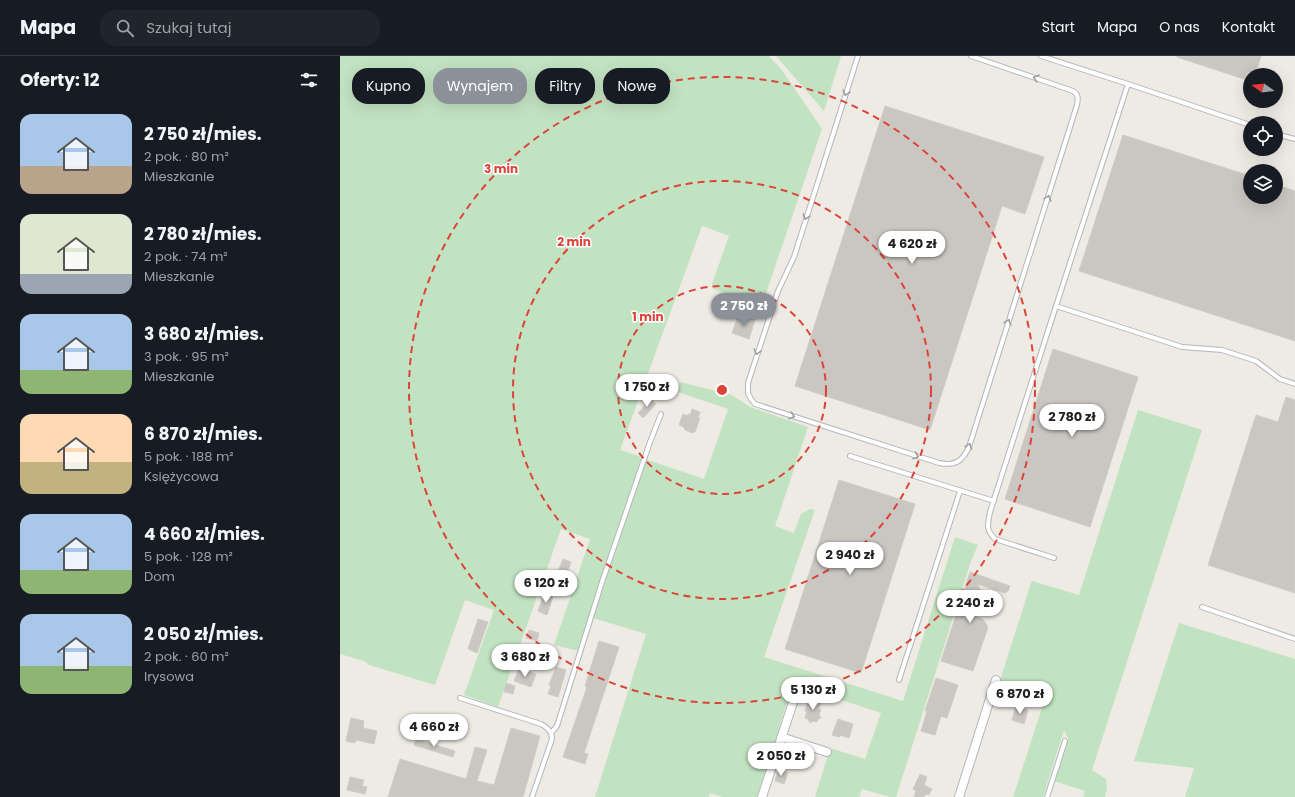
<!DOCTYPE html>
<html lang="pl">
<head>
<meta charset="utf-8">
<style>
	:root { --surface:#171b24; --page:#20242c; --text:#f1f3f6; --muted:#9ea1a6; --line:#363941; --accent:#8c9099 }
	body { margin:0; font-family:Poppins,sans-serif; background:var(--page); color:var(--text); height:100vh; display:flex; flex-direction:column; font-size:15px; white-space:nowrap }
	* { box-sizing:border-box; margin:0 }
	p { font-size:13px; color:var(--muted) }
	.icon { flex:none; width:22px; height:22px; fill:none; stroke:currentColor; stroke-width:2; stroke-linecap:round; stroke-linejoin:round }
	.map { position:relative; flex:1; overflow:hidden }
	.side { display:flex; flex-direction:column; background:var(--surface); width:340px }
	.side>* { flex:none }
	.guide { position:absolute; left:12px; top:12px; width:380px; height:36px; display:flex; gap:8px }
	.needle { width:26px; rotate:284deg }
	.fabs { position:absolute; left:903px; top:12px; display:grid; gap:8px }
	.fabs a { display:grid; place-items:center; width:40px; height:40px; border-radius:50%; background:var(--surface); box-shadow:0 4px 16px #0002; font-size:20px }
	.price { position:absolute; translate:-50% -34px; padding:0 9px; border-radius:14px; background:#fff; color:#222; font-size:13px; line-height:26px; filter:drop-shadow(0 1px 2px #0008) }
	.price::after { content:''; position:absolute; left:50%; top:24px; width:12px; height:9px; margin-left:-6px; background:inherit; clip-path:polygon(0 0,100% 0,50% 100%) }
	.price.on { background:var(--accent); color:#fff }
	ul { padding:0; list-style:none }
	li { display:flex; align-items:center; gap:12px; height:100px; padding:0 20px }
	li span { display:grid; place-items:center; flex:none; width:112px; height:80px; border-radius:12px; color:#555 }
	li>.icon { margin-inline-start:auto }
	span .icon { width:48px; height:48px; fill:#fffc; stroke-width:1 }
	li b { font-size:17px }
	h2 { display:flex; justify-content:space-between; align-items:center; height:48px; padding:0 20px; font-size:17px }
	.tag { padding:0 14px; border-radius:16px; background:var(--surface); box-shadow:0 4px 16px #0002; font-size:14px; line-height:36px }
	.tag.on { background:var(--accent); color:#fff }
	header { display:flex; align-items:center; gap:24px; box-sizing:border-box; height:56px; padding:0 20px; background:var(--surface); border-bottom:1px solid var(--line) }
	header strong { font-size:19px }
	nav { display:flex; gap:22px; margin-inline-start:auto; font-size:14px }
	.search { width:280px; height:36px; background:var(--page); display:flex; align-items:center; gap:10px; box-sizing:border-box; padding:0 14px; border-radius:16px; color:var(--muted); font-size:15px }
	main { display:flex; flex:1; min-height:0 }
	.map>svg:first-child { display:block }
</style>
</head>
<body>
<header>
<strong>Mapa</strong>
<div class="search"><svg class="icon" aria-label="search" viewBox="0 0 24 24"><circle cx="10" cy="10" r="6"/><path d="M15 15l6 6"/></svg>Szukaj tutaj</div>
<nav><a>Start</a><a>Mapa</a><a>O nas</a><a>Kontakt</a></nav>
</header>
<main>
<section class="side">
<h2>Oferty: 12<svg class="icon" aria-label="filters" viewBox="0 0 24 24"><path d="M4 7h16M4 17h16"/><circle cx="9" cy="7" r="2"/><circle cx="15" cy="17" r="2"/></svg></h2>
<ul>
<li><span style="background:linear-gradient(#a9c7e8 65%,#b9a48a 0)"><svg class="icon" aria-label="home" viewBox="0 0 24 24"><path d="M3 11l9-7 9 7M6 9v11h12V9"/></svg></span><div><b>2 750 zł/mies.</b><p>2 pok. · 80 m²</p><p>Mieszkanie</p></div></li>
<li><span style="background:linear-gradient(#dfe7d0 75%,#9aa5b1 0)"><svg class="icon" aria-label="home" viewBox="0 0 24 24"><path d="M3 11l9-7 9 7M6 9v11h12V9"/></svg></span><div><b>2 780 zł/mies.</b><p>2 pok. · 74 m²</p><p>Mieszkanie</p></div></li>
<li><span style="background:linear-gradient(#a9c7e8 70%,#8fb573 0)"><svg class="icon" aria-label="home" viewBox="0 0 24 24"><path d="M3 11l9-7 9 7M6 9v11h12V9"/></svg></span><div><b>3 680 zł/mies.</b><p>3 pok. · 95 m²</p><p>Mieszkanie</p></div></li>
<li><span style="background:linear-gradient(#ffd9b3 60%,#c2b280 0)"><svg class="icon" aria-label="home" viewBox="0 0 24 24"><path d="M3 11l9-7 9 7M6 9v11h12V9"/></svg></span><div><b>6 870 zł/mies.</b><p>5 pok. · 188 m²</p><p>Księżycowa</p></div></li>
<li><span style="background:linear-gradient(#a9c7e8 70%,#8fb573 0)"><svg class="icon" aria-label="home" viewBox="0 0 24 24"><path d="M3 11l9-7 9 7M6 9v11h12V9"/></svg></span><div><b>4 660 zł/mies.</b><p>5 pok. · 128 m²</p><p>Dom</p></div></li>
<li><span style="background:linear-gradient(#a9c7e8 65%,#8fb573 0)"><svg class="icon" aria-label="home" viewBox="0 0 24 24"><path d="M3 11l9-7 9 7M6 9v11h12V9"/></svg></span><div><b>2 050 zł/mies.</b><p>2 pok. · 60 m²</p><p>Irysowa</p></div></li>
</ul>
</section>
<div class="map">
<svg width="955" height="741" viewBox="0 0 955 741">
	<rect width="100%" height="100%" fill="#edebe3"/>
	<path fill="#c2e3c1" d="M0,0H429L442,14L482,73L422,249L373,233L372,228L389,180L362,170L280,394L302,401L238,595L214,589L250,483L221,473L158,651L124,639L154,554L125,544L95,629L29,609L24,605L0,598Z
		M436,0H501L484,55Z
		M340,326L392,339L410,351L468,371L435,470L454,477L461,458L470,453L475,454L424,601L563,645L615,481L638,489L631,505L556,741H550L522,733L519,741H475L490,692L525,703L541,657L453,628L417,741H383L370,737L369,741H255L306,578L253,562L305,403L364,423L388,353L338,336Z
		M798,354L862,374L752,714L766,723L767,731L765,741H743L745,735L714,725L728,682L724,674L703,741H673L702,652L656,637L691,527L692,525L739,539Z
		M839,567L955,603V741H845L854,712L794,705Z"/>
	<path fill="#cac7c2" stroke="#d1ccc2" d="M837,0H921L915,19H910V25L837,1Z
		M545,50L704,101L685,158L662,150L590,374L455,330Z
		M783,79L910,120V141H936V129L955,135V285L739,215Z
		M409,259L416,261L409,283L392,277L398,260L407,264Z
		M713,293L798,321L750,471L665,443Z
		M946,341L955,344V537L868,509L916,359L938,366Z
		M311,343L316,348L303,362L298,357Z
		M352,353L360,356L358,362H360L355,376H354L353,377L345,374L344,371L339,369L343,358L348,360V358L350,359Z
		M499,424L575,448L521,617L445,593Z
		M223,503L231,506L226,521L217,518Z
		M630,516L670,530L668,535L665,537L637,528L645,541L642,551L628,558L643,563L648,571L633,615L601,605Z
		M204,538L213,541L207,559L198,555Z
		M138,563L148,566L137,597L128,593Z
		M189,574L199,577L197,585L186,582Z
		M259,585L279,591L244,697L248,698L245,708L223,701L247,631L245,630Z
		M216,611L226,614L218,641L208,638L211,630L209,629Z
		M179,612L196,618L191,631L174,625Z
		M596,622L618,629L607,662L601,660L595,679L581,675L587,655H585Z
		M166,627L175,630L173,638L164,636Z
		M469,642L481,646L479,653L481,654L479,658L481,662L478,663L477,666L473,665L470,667L468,663L465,662L467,655H465Z
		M676,650L688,654L684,668L672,664Z
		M11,662L24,665L23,672L37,675L34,688L16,684L15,687L6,685Z
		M498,663L513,668L509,682L500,679L499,681L492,679Z
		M171,672L200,680L183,741H48L60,703L126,723L135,691L147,694L137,725L154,729Z
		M76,683L115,695L113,701L74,689Z
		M438,714L448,717L444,728L435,725Z
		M580,718L587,721L584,729L592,733L589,739L586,738L584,741H574L576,735L573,733Z
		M10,721L24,724L22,730L27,731L25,738L7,734Z"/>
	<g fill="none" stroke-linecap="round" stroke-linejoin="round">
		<defs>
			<path id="lane" d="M518,0L454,201L438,235L408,327V337L411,343L415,348L599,407C615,410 622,406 629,391L737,49C738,43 739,39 733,35L631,0
				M701,0L788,28L910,69
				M788,28L716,250L842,291L882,294L916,305L940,323L955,328
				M936,78L955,83
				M510,400L654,445
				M714,502L655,483C645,473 648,468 650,456L716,250
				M862,551L955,583
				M559,624L620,435
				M120,642L201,668C207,671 212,675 212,683L192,741
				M211,677L217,670L262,526L310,386L321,358
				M707,741L725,685"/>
			<path id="street" d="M441,681L487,696
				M422,741L458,631
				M619,741L656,624"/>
		</defs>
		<use href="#lane" stroke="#b4b6ba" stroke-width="6"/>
		<use href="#street" stroke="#b4b6ba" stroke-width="10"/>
		<use href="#lane" stroke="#fff" stroke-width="4"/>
		<use href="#street" stroke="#fff" stroke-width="8"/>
	</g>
	<defs><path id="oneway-chevron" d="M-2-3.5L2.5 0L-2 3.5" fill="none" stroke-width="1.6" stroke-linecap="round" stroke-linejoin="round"/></defs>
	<g stroke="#9d9fa1">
		<use href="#oneway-chevron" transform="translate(696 22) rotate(-161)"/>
		<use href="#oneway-chevron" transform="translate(506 37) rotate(108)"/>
		<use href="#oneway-chevron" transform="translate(708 142) rotate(-72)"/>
		<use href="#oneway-chevron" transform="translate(466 161) rotate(108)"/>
		<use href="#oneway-chevron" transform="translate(668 266) rotate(-72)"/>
		<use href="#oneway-chevron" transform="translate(417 296) rotate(107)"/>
		<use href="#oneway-chevron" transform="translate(452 360) rotate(18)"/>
		<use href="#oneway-chevron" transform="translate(629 390) rotate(-69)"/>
		<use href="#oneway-chevron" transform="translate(576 400) rotate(18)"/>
	</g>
	<g fill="none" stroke="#dd4339" stroke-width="2" stroke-dasharray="7 5">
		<circle cx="382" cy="334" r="104"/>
		<circle cx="382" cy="334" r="209"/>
		<circle cx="382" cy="334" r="313"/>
	</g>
	<circle cx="382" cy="334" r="6" fill="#dd4339" stroke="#fff" stroke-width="2"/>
	<g font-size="12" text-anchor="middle" font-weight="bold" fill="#dd4339" stroke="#fff" stroke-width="3" stroke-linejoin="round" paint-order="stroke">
		<text x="161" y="117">3 min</text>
		<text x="234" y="190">2 min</text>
		<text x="308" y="265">1 min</text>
	</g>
</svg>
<div class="fabs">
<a><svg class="needle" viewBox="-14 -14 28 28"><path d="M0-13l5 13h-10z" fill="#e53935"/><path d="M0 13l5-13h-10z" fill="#9ea1a6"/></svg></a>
<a><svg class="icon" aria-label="locate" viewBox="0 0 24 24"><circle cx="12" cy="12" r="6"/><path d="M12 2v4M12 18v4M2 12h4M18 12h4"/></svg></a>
<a><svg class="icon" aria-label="layers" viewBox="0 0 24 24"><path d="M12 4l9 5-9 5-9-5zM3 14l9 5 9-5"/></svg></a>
</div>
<b class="price" style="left:572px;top:209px">4 620 zł</b>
<b class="price on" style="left:404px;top:271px">2 750 zł</b>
<b class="price" style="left:307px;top:352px">1 750 zł</b>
<b class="price" style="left:732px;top:382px">2 780 zł</b>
<b class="price" style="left:510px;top:520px">2 940 zł</b>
<b class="price" style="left:206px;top:548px">6 120 zł</b>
<b class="price" style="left:630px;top:568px">2 240 zł</b>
<b class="price" style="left:185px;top:622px">3 680 zł</b>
<b class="price" style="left:473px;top:655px">5 130 zł</b>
<b class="price" style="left:680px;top:659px">6 870 zł</b>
<b class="price" style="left:94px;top:692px">4 660 zł</b>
<b class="price" style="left:441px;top:721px">2 050 zł</b>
<div class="guide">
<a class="tag">Kupno</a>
<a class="tag on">Wynajem</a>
<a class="tag">Filtry</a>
<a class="tag">Nowe</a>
</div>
</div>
</main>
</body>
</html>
